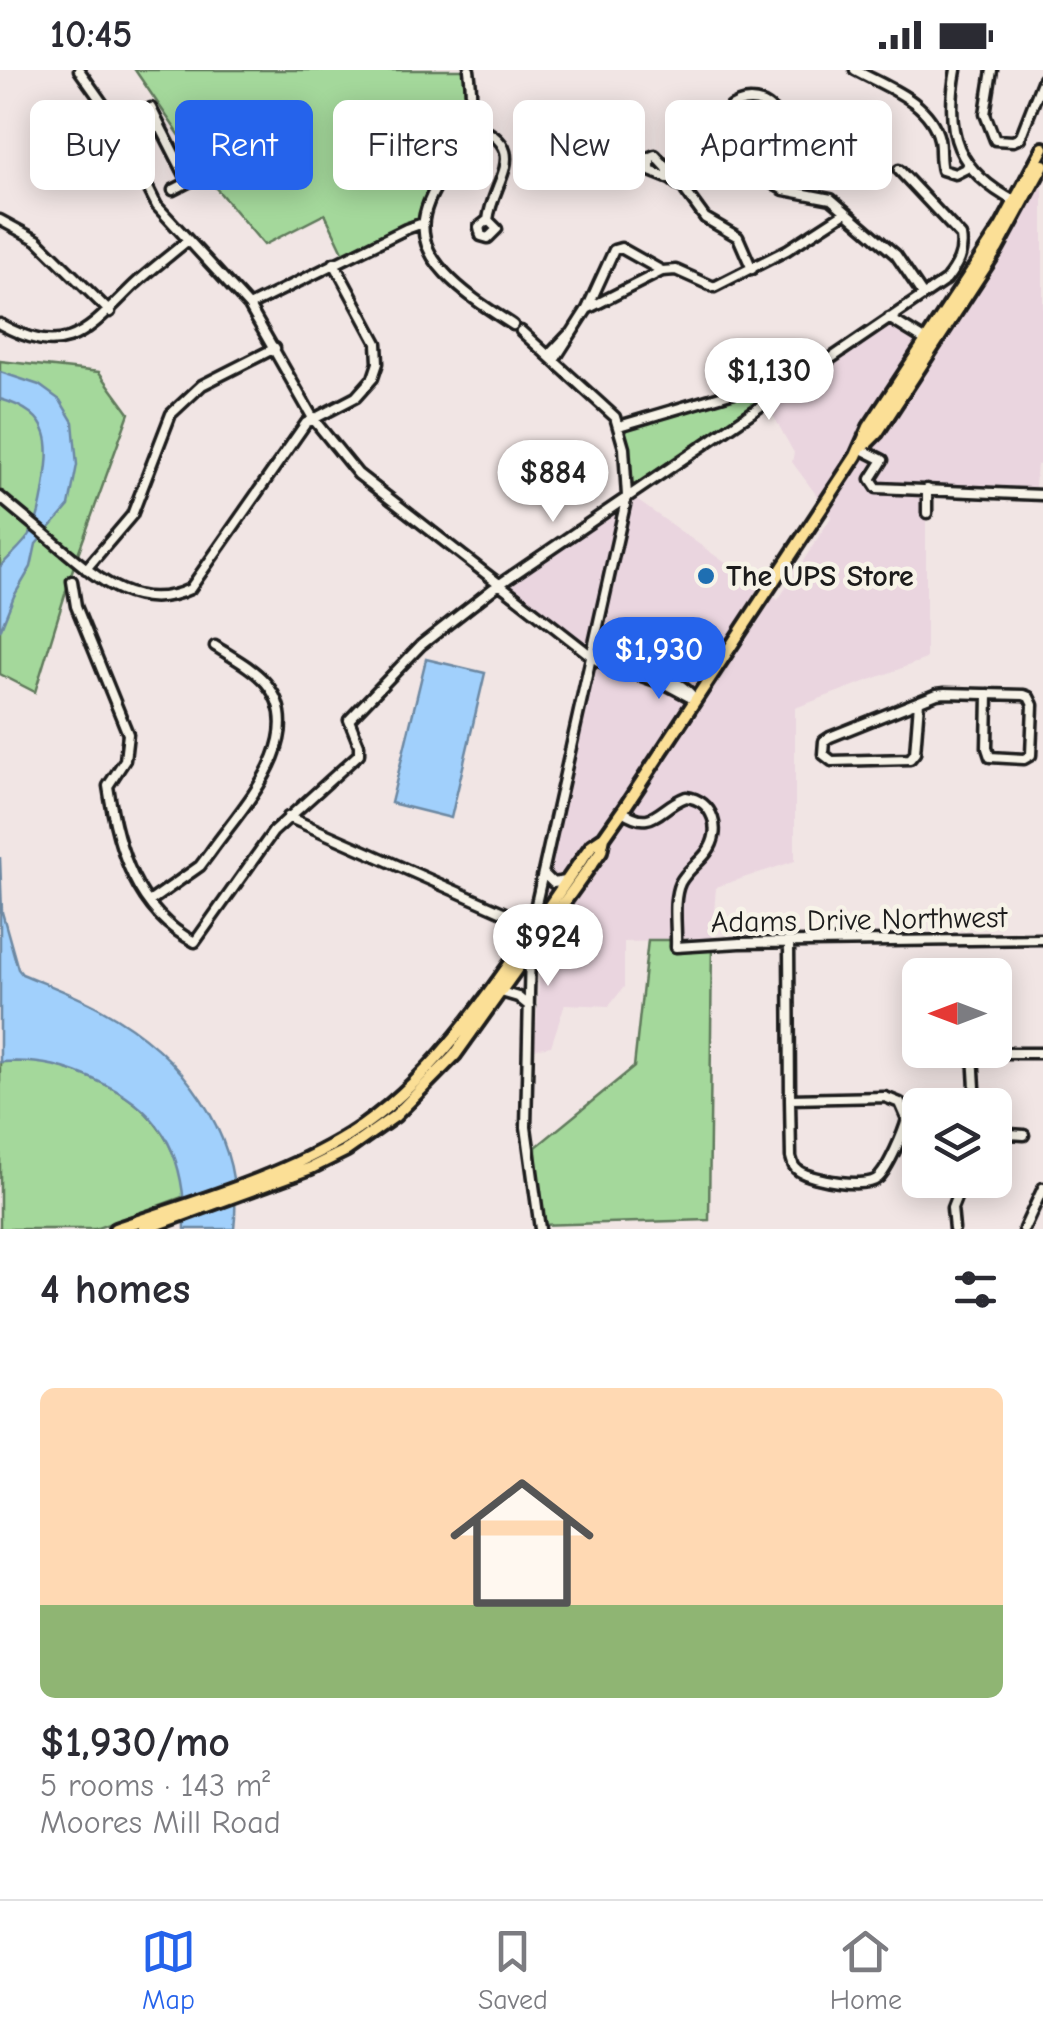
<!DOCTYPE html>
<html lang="en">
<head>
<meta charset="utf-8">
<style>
	:root { --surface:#fff; --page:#f2f2f3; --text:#2b2b33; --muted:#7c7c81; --line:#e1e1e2; --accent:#2563eb }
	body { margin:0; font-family:"Comic Neue",sans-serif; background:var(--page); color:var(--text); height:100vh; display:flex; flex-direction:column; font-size:38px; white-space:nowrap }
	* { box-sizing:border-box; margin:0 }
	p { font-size:32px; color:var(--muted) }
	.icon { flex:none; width:55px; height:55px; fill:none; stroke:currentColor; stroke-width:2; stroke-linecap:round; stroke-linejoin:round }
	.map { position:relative; height:1159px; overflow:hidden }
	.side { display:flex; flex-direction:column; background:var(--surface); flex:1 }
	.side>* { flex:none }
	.top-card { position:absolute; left:30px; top:30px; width:985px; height:90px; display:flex; gap:20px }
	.needle { width:65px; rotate:270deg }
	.controls { position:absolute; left:902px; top:888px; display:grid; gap:20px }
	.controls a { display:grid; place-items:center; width:110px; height:110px; border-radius:15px; background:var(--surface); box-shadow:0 5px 25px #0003; font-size:50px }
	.price { position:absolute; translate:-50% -85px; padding:0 22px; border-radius:35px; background:#fff; color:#222; font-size:32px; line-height:65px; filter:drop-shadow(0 2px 5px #0008) }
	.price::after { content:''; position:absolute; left:50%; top:60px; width:30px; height:22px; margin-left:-15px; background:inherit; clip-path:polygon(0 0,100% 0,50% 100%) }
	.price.active { background:var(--accent); color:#fff }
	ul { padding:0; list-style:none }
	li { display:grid; align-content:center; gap:20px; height:530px; padding:0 40px }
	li+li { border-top:2px solid var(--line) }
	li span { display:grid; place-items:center; height:310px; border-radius:15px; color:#555 }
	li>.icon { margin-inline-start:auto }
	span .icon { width:180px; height:180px; fill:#fffc; stroke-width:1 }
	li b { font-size:42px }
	h2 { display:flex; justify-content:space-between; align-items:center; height:120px; padding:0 40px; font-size:42px }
	.tag { padding:0 35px; border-radius:15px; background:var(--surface); box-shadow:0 5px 25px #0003; font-size:35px; line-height:90px }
	.tag.active { background:var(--accent); color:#fff }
	.status { display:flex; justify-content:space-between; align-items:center; height:70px; padding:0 50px; background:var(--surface); direction:ltr }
	.status svg { height:28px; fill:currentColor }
	.tab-bar { display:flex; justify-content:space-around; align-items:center; height:140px; border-top:2px solid var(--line); background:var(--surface); font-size:28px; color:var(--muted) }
	.tab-bar a { display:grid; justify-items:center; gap:5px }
	.tab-bar .active { color:var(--accent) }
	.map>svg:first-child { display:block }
</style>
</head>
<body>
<div class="status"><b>10:45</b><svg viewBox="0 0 49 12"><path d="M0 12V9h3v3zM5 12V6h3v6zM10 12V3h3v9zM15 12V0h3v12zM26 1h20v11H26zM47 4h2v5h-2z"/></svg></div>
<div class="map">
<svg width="1043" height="1159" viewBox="0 0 1043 1159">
	<rect width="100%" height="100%" fill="#f1e5e4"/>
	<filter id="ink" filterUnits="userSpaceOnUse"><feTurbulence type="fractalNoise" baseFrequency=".01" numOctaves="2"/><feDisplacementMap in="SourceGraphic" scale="20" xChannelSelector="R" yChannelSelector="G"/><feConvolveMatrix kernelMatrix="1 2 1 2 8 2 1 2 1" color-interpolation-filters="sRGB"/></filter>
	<g filter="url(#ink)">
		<path fill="#ead5df" d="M1043,75V394L1037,395L1034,426L926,422V589L795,638V791L716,817L712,870L624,872V917L609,936L565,934L551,976L534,979L541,890L547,870L538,843L599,583L498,508L622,424L631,426L778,530L832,446L792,392L794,383L768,336L887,249L928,274Z"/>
		<path fill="#a4d89b" stroke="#607a5c" stroke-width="2.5" d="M135,0H470L473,52L447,106L434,126L426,155L345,186L325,144L264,175L215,117Z
			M0,291L99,302L129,343L75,492L35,622L0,604Z
			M798,306L627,426L619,356Z
			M648,870H712L709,1150L537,1155L536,1077L634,997Z
			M39,991C114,1009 174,1043 185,1126L95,1159H0V992Z"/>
		<path fill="#a1d0fc" stroke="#6c88a2" stroke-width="2.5" d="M0,302L39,315L60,330L73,352L77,395L69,436L36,474L31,497L14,526L0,561V497C10,485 24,475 32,461C39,448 40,437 43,423C51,374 55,345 0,329Z
			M426,589L485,603L451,748L391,733Z
			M0,787L2,842L18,899L22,904C48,915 76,925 101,939C181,983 245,1064 234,1159H185C185,1091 167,1045 104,1014C69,997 39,989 0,992Z"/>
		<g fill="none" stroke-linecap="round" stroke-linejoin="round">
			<defs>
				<path id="minor" d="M79,0L113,48L157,136L249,236L314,350L358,404L598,591L667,615L695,630
					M469,0C472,21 473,42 465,62C447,113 394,149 445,203C464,224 490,240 513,255
					M855,0C886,17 930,31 939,69C941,79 939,90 942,100L955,104L969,97
					M956,0C944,64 957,101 1016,132
					M992,0L985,44L995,70L1013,71L1020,68L1043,9
					M718 63a32 32 0 1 1 64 0a32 32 0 1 1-64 0Z
					M151,38L160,56
					M468,53C536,77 493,108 488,150L479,157L481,166L488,168L497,159L488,150
					M125,74L160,56L188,111
					M655,85L667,98L670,109L650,101V87Z
					M758,94L768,111L784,120L831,129L896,185L923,225
					M670,109L684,119L705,148L738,167L752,199
					M173,120L216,98
					M0,150L37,170L110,242
					M249,236L406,159L423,153
					M587,239L614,180L621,178L662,201
					M889,248L928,272
					M0,254C67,291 87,261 133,216C150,200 169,186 187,171
					M521,261L615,347L624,378L627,426L530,861
					M550,284L568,265
					M555,289L587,239L662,201L676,200L714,217L787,180L844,143
					M619,356L788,306L801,308
					M861,379L883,390L871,409L877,418L1043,425
					M0,427C20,444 40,460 60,477C98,509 137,544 190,519L306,353L356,327L373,308L378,293L377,273L334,193
					M927,443V419
					M86,499L132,445L171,344L202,315L275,278
					M72,511L76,536L128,664L125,690L108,716C117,777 136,842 195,872L273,762L359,684V675L349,650L421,575L494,518L946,210C957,196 964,184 961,166L899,100
					M593,585C619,589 679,606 693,627
					M919,632L915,683L910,689L832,691L823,684L824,671L830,667L937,624L945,623L1024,625L1029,627L1033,635L1031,685L1024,689L990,687L987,678L988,624
					M622,741C654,762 657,738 686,727C713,730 723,761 707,782C699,793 686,801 680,813C672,830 677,858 676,877L740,873L1043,869
					M288,747L505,843L522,853L529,863
					M543,803L553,813L566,811
					M149,832L200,796L209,784C240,739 312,668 266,613C253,598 232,587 215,576
					M789,873L790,1029
					M530,880L526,1057L540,1159
					M501,922L518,927L529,936
					M885,1027L900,1033L907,1049C904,1062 888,1099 878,1108C866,1119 812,1110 799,1101C793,1097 793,1094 791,1087L790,1029Z
					M976,1035L973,983H1043
					M995,1063L1024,1065
					M954,1159L952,1138L963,1110
					M1024,1159L1043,1118"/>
				<path id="major" d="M865,375L877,363L997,179L1043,95
					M115,1159C193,1132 278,1109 349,1065C452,1000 521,872 592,775L604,767L625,737L856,386L869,357L1001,157L1043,78
					M144,1159L311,1098L347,1080L395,1046L455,985L601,781L604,767"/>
			</defs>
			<use href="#minor" stroke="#1c1c1c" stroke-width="15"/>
			<use href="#major" stroke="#1c1c1c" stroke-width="18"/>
			<use href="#minor" stroke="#f7f3e8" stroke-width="8"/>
			<use href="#major" stroke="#fbdf96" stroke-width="10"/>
		</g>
	</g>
	<circle fill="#1f6fb2" stroke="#f7f3e8" stroke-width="4" cx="706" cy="506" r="10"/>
	<g text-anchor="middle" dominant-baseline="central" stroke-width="9" stroke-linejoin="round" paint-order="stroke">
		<g font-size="30" font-weight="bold" fill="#1c1c1c" stroke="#f7f3e8" text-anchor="start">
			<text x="726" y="506">The UPS Store</text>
		</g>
		<g font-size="30" fill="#1c1c1c" stroke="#f7f3e8">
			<text transform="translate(859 850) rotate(-1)">Adams Drive Northwest</text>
		</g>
	</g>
</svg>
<div class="controls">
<a><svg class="needle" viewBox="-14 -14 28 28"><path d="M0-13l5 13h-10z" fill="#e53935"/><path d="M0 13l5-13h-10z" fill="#7c7c81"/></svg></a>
<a><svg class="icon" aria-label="layers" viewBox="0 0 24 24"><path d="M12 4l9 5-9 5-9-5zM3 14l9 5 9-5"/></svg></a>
</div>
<b class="price" style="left:769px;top:353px">$1,130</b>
<b class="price" style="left:553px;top:455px">$884</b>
<b class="price active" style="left:659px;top:632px">$1,930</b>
<b class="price" style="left:548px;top:919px">$924</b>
<div class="top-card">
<a class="tag">Buy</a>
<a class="tag active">Rent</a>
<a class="tag">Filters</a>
<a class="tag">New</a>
<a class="tag">Apartment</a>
</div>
</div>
<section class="side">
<h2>4 homes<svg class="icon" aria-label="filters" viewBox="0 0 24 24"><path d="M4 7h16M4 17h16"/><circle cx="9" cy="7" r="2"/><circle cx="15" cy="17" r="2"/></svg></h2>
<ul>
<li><span style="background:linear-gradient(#ffd9b3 70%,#8fb573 0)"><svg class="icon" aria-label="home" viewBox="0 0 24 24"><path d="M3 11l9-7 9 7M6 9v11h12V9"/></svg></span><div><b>$1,930/mo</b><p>5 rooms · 143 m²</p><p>Moores Mill Road</p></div></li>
</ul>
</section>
<nav class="tab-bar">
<a class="active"><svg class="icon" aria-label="map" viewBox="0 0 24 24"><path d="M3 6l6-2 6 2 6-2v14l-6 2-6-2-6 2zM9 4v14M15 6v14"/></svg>Map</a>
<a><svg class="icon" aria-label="saved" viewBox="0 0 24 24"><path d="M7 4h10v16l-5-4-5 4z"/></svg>Saved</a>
<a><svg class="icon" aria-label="home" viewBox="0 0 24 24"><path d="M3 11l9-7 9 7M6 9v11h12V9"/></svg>Home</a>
</nav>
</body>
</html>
